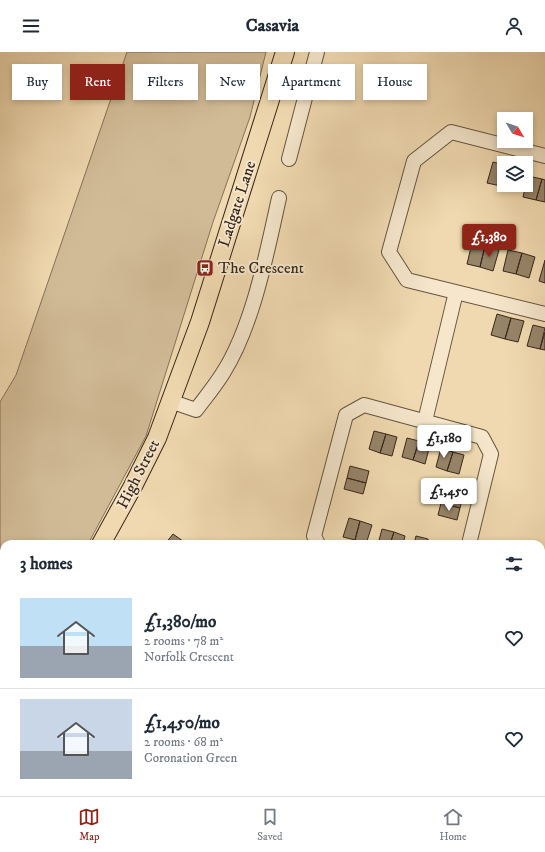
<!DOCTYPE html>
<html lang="en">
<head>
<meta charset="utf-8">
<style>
	:root { --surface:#fff; --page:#f6f6f7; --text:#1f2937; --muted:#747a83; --line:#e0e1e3; --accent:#8f2418 }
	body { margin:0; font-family:"IM FELL DW Pica",serif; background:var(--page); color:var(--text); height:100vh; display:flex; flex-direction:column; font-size:15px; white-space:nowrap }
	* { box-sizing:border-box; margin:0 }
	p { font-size:13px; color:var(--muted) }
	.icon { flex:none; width:22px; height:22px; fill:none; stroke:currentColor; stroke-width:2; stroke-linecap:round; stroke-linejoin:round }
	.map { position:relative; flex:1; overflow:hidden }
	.drawer { position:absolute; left:0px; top:488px; width:545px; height:256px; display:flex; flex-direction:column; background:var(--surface); border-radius:12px 12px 0 0; box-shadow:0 2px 6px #0003 }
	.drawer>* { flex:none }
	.banner { position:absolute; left:12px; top:12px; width:521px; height:36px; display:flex; gap:8px }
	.needle { width:26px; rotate:129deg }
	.controls { position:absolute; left:497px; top:60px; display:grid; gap:8px }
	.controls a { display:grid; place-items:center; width:36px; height:36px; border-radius:0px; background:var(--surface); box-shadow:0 2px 6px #0003; font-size:20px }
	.price { position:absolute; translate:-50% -34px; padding:0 9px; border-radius:4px; background:#fff; color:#222; font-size:13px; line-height:26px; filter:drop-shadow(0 1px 2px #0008) }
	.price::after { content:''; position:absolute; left:50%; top:24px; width:12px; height:9px; margin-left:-6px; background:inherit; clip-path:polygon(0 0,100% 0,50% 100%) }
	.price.on { background:var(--accent); color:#fff }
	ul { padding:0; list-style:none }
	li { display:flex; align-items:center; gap:12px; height:100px; padding:0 20px }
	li+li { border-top:1px solid var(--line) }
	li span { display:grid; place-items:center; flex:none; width:112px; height:80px; border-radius:0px; color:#555 }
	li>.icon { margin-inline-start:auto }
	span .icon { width:48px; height:48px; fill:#fffc; stroke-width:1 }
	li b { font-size:17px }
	h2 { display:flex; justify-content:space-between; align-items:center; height:48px; padding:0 20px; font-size:17px }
	.tag { padding:0 14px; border-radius:0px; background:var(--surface); box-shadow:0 2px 6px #0003; font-size:14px; line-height:36px }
	.tag.on { background:var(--accent); color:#fff }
	header { display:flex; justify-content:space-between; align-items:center; height:52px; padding:0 20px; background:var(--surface); font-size:18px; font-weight:700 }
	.tab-bar { display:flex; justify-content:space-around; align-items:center; height:56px; border-top:1px solid var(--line); background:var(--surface); font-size:11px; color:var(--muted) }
	.tab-bar a { display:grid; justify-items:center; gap:2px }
	.tab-bar .on { color:var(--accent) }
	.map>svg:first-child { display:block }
</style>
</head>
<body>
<header><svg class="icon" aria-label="menu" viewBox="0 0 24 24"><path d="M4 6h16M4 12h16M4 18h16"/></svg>Casavia<svg class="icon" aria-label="person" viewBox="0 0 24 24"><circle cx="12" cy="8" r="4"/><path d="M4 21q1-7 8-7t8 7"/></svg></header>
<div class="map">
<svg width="545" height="744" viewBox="0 0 545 744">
	<rect width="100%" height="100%" fill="#f0d9b0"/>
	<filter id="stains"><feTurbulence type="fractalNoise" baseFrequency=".005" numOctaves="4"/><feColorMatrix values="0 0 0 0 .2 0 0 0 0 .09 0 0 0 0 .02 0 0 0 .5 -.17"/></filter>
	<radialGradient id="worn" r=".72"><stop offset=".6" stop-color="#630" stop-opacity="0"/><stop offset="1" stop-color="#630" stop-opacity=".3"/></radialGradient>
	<path fill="#d1bb97" stroke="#84715a" d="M127,0H266L250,65L213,170L146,384L88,492H4V511L0,507V350L16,323Z"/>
	<path fill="#978469" stroke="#37271c" d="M493,110L504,113L501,134L487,131Z
		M504,122V133H515L514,138L501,134Z
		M528,124L542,127L536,148L523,145Z
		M542,127L545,128V150L536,148Z
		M472,191L485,194L480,215L467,212Z
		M485,194L499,198L493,219L480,215Z
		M508,198L522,201L516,222L503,219Z
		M522,201L535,205L529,226L516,222Z
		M545,208V231L539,229Z
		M497,262L511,266L505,287L491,283Z
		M511,266L524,269L518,290L505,287Z
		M533,273L545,276L540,297L527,294Z
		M545,280V298L540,297Z
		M374,379L386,382L380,401L369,397Z
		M386,382L397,385L392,404L380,401Z
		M407,386L419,389L413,408L402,405Z
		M419,389L430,393L425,412L413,408Z
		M441,396L453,400L447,419L436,415Z
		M453,400L464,403L459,422L447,419Z
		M350,414L369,419L366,431L347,426Z
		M347,426L366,431L363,442L344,437Z
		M444,439L463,444L460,456L441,451Z
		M441,451L460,456L457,468L438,463Z
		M349,466L360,469L355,488L343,485Z
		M360,469L372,473L366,492L355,488Z
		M382,477L394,480L390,492H378Z
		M394,480L405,484L403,492H390Z
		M173,482L187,492H165Z
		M416,484L428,487L427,492H414Z
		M4,716V737L0,735V725Z
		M0,735L4,737V740H11L20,744H0Z
		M31,740H81L80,744H29Z
		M275,740H287L286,744H274Z
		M287,740H300L299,744H286Z
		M309,740H316L320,741V744H308Z"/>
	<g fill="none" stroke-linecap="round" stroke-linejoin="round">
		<defs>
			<path id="minor" d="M545,104L451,80L414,109L389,200L407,228L545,262
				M289,107L317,0
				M170,349L196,358C205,346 215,334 223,321C253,274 267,200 279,146
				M425,369L456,240
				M318,492L314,484L346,363L364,353L482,385L491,402L469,492
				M541,706L545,707
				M202,740L216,744
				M417,744V740"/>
			<path id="major" d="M101,492L133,434L157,386L200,270L285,0
				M0,670L4,663"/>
		</defs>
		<use href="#minor" stroke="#655441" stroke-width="16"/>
		<use href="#major" stroke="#37271c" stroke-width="20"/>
		<use href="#minor" stroke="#f5e6cc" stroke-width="14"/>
		<use href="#major" stroke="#f0d9b0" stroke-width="18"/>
	</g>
	<defs>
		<symbol id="bus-square" viewBox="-11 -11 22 22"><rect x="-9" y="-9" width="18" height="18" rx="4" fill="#8f2418" stroke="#f5e6cc"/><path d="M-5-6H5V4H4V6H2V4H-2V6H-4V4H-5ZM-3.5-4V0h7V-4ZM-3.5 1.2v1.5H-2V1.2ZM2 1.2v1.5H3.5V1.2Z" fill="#fff"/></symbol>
	</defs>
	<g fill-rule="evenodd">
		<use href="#bus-square" x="195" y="206" width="20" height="20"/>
	</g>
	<g text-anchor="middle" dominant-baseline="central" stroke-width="4" stroke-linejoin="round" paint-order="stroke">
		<g font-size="16" fill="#37271c" stroke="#f5e6cc">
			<text transform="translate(237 152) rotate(-72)">Ladgate Lane</text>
			<text transform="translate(138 422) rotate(-63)">High Street</text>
		</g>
		<g font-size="16" fill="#37271c" stroke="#f5e6cc" text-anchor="start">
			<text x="218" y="216">The Crescent</text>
		</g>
	</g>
	<rect width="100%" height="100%" filter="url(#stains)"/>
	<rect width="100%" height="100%" fill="url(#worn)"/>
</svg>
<div class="controls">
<a><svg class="needle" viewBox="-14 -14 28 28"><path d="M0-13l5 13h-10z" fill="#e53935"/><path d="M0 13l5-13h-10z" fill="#747a83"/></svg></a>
<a><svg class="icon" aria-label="layers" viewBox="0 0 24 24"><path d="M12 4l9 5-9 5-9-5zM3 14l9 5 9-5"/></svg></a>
</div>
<b class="price on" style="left:489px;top:206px">£1,380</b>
<b class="price" style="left:444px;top:407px">£1,180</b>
<b class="price" style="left:449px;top:460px">£1,450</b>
<div class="banner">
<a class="tag">Buy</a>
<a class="tag on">Rent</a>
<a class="tag">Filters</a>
<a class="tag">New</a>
<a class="tag">Apartment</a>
<a class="tag">House</a>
</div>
<section class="drawer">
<h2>3 homes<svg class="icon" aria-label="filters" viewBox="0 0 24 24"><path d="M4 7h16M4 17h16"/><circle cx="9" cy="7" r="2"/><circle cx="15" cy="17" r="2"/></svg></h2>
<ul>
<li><span style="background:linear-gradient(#bfe0f5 60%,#9aa5b1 0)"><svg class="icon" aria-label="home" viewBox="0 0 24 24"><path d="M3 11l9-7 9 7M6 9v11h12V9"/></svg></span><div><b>£1,380/mo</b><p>2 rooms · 78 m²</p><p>Norfolk Crescent</p></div><svg class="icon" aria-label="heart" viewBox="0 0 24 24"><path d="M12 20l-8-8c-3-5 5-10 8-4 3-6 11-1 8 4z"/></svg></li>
<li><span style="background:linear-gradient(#c9d6e8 65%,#9aa5b1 0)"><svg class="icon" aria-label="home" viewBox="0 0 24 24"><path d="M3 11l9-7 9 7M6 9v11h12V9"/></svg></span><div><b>£1,450/mo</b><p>2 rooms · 68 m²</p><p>Coronation Green</p></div><svg class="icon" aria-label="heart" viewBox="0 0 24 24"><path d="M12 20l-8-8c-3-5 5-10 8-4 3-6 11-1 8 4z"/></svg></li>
</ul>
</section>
</div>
<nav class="tab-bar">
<a class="on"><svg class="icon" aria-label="map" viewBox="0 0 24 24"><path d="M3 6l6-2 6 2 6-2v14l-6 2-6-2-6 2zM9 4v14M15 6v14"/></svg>Map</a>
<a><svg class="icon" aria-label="saved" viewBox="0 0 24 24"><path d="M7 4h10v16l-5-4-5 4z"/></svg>Saved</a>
<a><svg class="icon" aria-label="home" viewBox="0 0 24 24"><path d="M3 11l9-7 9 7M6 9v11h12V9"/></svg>Home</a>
</nav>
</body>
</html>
